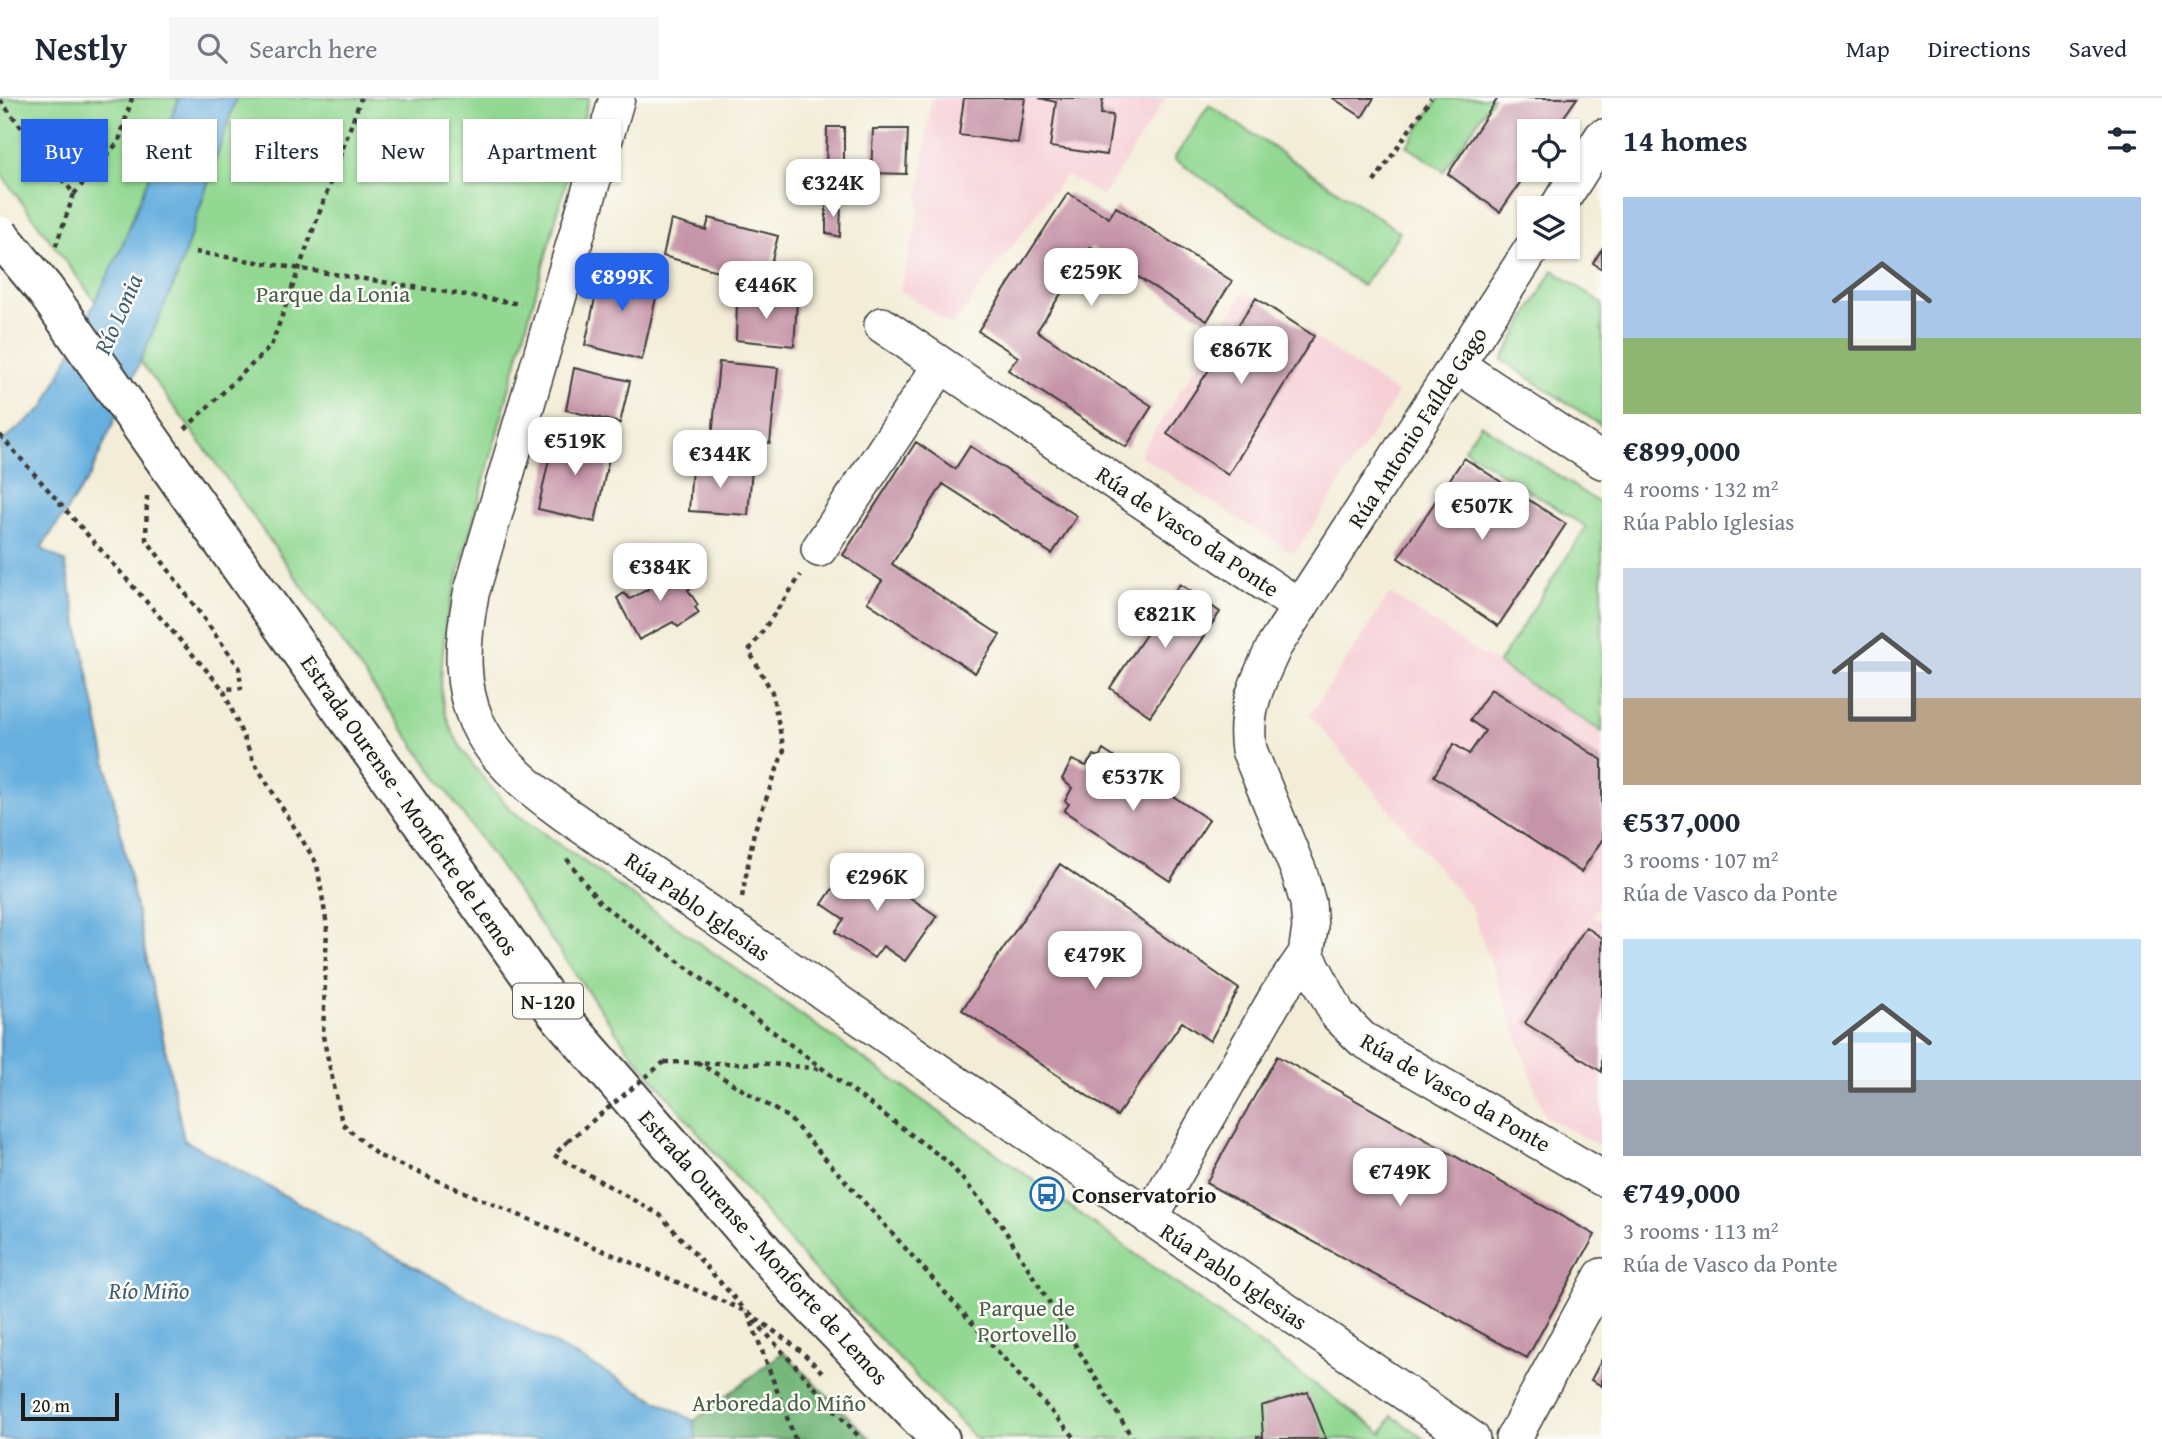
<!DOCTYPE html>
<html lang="en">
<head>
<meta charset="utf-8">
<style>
	:root { --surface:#fff; --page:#f6f6f7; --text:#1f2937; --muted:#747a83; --line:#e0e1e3; --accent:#2563eb }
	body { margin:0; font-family:"Gentium Book Plus",serif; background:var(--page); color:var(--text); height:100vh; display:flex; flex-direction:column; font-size:26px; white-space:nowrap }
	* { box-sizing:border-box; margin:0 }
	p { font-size:23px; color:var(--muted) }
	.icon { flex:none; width:38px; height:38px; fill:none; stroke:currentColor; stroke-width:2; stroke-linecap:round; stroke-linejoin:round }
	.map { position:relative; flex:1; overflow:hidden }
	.drawer { display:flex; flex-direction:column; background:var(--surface); width:560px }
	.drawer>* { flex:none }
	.hud { position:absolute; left:21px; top:21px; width:665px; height:63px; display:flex; gap:14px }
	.fabs { position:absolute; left:1517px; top:21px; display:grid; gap:14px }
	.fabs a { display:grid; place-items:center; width:63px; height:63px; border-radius:0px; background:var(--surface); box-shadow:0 2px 5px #0004; font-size:35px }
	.scale { position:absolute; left:21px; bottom:18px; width:98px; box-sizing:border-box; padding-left:7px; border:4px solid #1c1c1c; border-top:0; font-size:19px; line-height:24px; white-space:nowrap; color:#1c1c1c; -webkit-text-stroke:5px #fdfcf7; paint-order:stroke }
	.price { position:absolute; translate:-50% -60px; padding:0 16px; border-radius:14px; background:#fff; color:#222; font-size:23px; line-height:46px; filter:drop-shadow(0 2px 4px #0008) }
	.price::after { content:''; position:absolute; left:50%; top:42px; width:21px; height:16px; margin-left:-10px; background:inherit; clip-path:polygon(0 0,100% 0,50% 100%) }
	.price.selected { background:var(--accent); color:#fff }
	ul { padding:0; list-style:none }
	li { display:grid; align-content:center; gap:14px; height:371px; padding:0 21px }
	li span { display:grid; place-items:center; height:217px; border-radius:0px; color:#555 }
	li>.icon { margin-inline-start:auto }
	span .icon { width:126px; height:126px; fill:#fffc; stroke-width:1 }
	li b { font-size:30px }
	h2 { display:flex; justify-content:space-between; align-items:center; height:84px; padding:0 21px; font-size:30px }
	.pill { padding:0 24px; border-radius:0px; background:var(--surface); box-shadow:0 2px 5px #0004; font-size:24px; line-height:63px }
	.pill.selected { background:var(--accent); color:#fff }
	header { display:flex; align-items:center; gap:42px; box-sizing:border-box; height:98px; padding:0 35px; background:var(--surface); border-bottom:2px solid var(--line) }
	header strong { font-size:33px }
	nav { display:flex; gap:38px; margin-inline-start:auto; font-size:24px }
	.search { width:490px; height:63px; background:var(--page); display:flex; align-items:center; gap:18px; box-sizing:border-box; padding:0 24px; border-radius:0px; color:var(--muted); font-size:26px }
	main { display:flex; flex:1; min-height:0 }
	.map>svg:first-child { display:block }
</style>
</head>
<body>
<header>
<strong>Nestly</strong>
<div class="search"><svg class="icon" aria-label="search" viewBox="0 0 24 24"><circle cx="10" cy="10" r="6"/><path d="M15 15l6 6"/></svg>Search here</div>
<nav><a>Map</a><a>Directions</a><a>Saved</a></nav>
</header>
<main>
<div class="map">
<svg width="1602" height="1341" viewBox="0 0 1602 1341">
	<rect width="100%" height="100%" fill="#fdfcf7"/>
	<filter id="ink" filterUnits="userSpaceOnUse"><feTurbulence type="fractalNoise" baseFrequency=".0143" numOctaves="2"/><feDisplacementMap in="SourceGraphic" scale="14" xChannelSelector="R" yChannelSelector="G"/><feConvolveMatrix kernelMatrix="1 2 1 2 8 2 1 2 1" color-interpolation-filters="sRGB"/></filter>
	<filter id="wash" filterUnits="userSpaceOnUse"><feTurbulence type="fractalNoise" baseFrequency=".00686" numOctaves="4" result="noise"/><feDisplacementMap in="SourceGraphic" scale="28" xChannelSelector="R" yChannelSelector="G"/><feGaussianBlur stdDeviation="1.57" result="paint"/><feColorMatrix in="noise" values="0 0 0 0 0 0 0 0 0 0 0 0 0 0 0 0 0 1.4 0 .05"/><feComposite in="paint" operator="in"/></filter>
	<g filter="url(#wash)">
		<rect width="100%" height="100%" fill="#f3edd8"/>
		<path fill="#f6cfd7" d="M931,0H1166L1103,98L1066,77L952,228L900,192L916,127Z
			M1245,193L1398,296L1298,451L1291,454L1139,357Z
			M1390,496L1602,636V804L1593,818L1602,824V1049L1545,1018L1471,809L1310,617Z"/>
		<path fill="#92d892" stroke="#577a57" stroke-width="2" d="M0,0H589L446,522C445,543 441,565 441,587C442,638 480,677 512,713L952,1023L1382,1335L1392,1318L1425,1341H976L811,1169L629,952L209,356L0,75Z
			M1439,0H1493L1444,73L1407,48Z
			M1209,7L1400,134L1363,188L1174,61Z
			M1553,172L1602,205V328L1502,262Z
			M1481,326L1602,407V634L1498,566L1586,429L1464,351Z"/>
		<path fill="#75b87c" stroke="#486a4c" stroke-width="2" d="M783,1254L871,1341H696L694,1323Z"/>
		<path fill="#66afde" stroke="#41667d" stroke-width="2" d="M179,0H236L177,179L90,378L41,450L65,464L184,1042L694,1323L696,1341H0V345L44,309L120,153Z"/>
		<g id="blocks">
			<path fill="#c694a8" d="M964,0H1025L1018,45L959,37Z
				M1039,0H1103L1101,16L1113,17L1107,57L1050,49L1056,4Z
				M1333,0H1374L1362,19Z
				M1498,0H1577L1554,33H1530V70L1500,114L1448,76Z
				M827,29H844V74H826Z
				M873,31H908L906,76L871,75Z
				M1068,95L1109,120L1116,109L1232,183L1207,223L1091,149L1037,233L1152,308L1126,349L1008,272L1018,259L978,233Z
				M826,106H841L840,139L826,135Z
				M709,120L778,138L767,181L730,172L729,176L663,158L671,122L706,132Z
				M1602,151V171L1593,165Z
				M602,168L660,182L642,262L585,247Z
				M737,198L797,203L794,248L736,242Z
				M1256,200L1314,238L1228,377L1167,336Z
				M719,264L778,270L770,345L712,340Z
				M574,270L630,283L620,325L566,312Z
				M555,334L612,346L595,424L538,411Z
				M916,344L955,371L970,348L1077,418L1052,456L943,386L892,466L1000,537L975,575L867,504L882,483L843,457Z
				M1464,360L1566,426L1498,528L1398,460Z
				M692,368L752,371L748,417L689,413Z
				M677,466L692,488L688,492L698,507L695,509L699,515L678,529L673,524L639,542L617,500L624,495L630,501L648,491L643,482L661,472L665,475Z
				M1180,486L1220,514L1150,618L1110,590Z
				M1491,591L1602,662V742L1581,774L1434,678L1454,646L1469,656L1485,633L1470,622Z
				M1103,652L1209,722L1170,783L1064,713L1069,706L1065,703L1072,690L1062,681L1072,662L1086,668L1094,657L1099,659Z
				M853,761L937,818L905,863L883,848L874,860L835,834L844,821L822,806Z
				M1060,766L1239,891L1210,943L1182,924L1117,1018L962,912Z
				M1586,829L1602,840V974L1525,925Z
				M1277,958L1595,1137L1527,1260L1206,1085Z
				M1602,1261V1288L1591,1282Z
				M1308,1294L1326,1341H1257V1338L1263,1339L1261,1308Z"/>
		</g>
	</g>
	<g filter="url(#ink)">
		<use href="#blocks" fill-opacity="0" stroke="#3c3b38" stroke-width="2"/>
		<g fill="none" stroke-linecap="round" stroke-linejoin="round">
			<defs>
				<path id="street" d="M617,0L471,496C450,607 475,651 565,716L1472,1341
					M1557,110L1602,39
					M882,227L1300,509
					M1457,267L1602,363
					M819,451L941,267
					M1306,856L1338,917L1362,941L1602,1080
					M1150,1120L1277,898L1306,856L1310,830L1308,805L1299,774L1249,652C1243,611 1258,583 1275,547L1533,149
					M1513,1341L1602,1178"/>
				<path id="highway" d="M208,423L556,914L797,1192L940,1341"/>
			</defs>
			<use href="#street" stroke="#3c3b38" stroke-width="38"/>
			<use href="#highway" stroke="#3c3b38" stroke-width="42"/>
			<path stroke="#3c3b38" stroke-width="4.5" stroke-dasharray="5 5" stroke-linecap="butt" d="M0,2L74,96L55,150
				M1374,84L1431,0
				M74,96L119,43L132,0
				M195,154L521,206
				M185,331L271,248L361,0
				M0,337L223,591L254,664L317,766L327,828L323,938L342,1025L377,1057L748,1214L801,1253L823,1275
				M147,398L146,441L239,569L241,590L223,591
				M567,761L600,805L948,1064L1001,1126L1133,1341
				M742,799L754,734L784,652L772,594L749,553L801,477
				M664,964L771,966L820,971
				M697,964L789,1020L1076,1341
				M568,1043L554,1057L660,1117L746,1213
				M748,1215L795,1341
				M754,1222L861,1341"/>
			<use href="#street" stroke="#fff" stroke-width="35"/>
			<use href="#highway" stroke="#fff" stroke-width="38"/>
			<defs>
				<path id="highway-bridge" d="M0,138L45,192L208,423"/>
			</defs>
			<use href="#highway-bridge" stroke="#3c3b38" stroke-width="42" stroke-linecap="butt"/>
			<path stroke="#3c3b38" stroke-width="4.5" stroke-dasharray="5 5" stroke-linecap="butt" d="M568,1043L664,964"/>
			<use href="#highway-bridge" stroke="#fff" stroke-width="38"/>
		</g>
	</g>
	<defs>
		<symbol id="bus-ring" viewBox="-11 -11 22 22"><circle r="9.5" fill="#fdfcf7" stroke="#1f6fb2" stroke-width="1.5"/><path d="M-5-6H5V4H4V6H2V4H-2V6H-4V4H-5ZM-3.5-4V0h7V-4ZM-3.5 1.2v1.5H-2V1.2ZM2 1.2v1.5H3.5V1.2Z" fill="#1f6fb2"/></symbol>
	</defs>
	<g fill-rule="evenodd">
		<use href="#bus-ring" x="1028" y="1077" width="38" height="38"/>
	</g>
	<g text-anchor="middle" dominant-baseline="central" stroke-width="5" stroke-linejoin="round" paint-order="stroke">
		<rect fill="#fdfcf7" stroke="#605f5e" stroke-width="2" x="513" y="885.5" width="70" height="35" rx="5"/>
		<g font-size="21" font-weight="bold" fill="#1c1c1c">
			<text x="548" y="903">N-120</text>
		</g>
		<g font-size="23" fill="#455e45" stroke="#fdfcf7">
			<text x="333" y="195">Parque da Lonia</text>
			<text x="1027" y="1209">Parque de<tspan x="1027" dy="26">Portovello</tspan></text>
			<text x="779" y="1304">Arboreda do Miño</text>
		</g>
		<g font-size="23" fill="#1c1c1c" stroke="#fdfcf7">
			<text transform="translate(1417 329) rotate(-57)">Rúa Antonio Faílde Gago</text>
			<text transform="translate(1188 433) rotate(34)">Rúa de Vasco da Ponte</text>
			<text transform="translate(410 707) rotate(55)">Estrada Ourense - Monforte de Lemos</text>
			<text transform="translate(698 808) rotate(35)">Rúa Pablo Iglesias</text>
			<text transform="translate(1456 994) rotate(30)">Rúa de Vasco da Ponte</text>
			<text transform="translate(764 1149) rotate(48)">Estrada Ourense - Monforte de Lemos</text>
			<text transform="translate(1234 1178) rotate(34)">Rúa Pablo Iglesias</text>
		</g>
		<g font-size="23" font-weight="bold" fill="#1c1c1c" stroke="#fdfcf7" text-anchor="start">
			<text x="1072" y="1096">Conservatorio</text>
		</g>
		<g font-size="24" font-style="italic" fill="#3d5e73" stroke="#fdfcf7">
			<text transform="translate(118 216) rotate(-66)">Río Lonia</text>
			<text x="149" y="1192">Río Miño</text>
		</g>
	</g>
</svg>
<div class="fabs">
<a><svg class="icon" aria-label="locate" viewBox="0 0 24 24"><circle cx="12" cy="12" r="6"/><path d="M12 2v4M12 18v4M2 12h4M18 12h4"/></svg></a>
<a><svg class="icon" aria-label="layers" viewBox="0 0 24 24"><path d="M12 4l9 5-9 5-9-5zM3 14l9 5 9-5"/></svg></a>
</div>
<div class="scale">20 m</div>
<b class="price" style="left:833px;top:121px">€324K</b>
<b class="price" style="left:1091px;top:210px">€259K</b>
<b class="price selected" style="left:622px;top:215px">€899K</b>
<b class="price" style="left:766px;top:223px">€446K</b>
<b class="price" style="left:1241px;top:288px">€867K</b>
<b class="price" style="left:575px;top:379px">€519K</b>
<b class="price" style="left:720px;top:392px">€344K</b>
<b class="price" style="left:1482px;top:444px">€507K</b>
<b class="price" style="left:660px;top:505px">€384K</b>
<b class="price" style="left:1165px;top:552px">€821K</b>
<b class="price" style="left:1133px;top:715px">€537K</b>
<b class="price" style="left:877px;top:815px">€296K</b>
<b class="price" style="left:1095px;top:893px">€479K</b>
<b class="price" style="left:1400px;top:1110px">€749K</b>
<div class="hud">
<a class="pill selected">Buy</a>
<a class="pill">Rent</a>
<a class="pill">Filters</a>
<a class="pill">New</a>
<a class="pill">Apartment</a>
</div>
</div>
<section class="drawer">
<h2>14 homes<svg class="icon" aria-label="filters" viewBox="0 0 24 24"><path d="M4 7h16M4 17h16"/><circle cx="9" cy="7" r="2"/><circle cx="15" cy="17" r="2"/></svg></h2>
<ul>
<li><span style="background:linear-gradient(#a9c7e8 65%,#8fb573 0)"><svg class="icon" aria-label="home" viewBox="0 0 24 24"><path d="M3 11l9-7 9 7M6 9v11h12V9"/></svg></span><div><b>€899,000</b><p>4 rooms · 132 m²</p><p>Rúa Pablo Iglesias</p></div></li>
<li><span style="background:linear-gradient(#c9d6e8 60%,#b9a48a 0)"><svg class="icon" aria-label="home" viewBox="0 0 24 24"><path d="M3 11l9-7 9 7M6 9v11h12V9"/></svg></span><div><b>€537,000</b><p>3 rooms · 107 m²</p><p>Rúa de Vasco da Ponte</p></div></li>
<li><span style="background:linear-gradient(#bfe0f5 65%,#9aa5b1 0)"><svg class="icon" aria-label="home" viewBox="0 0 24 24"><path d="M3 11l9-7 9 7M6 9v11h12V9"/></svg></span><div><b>€749,000</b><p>3 rooms · 113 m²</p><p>Rúa de Vasco da Ponte</p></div></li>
</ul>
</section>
</main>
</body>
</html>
